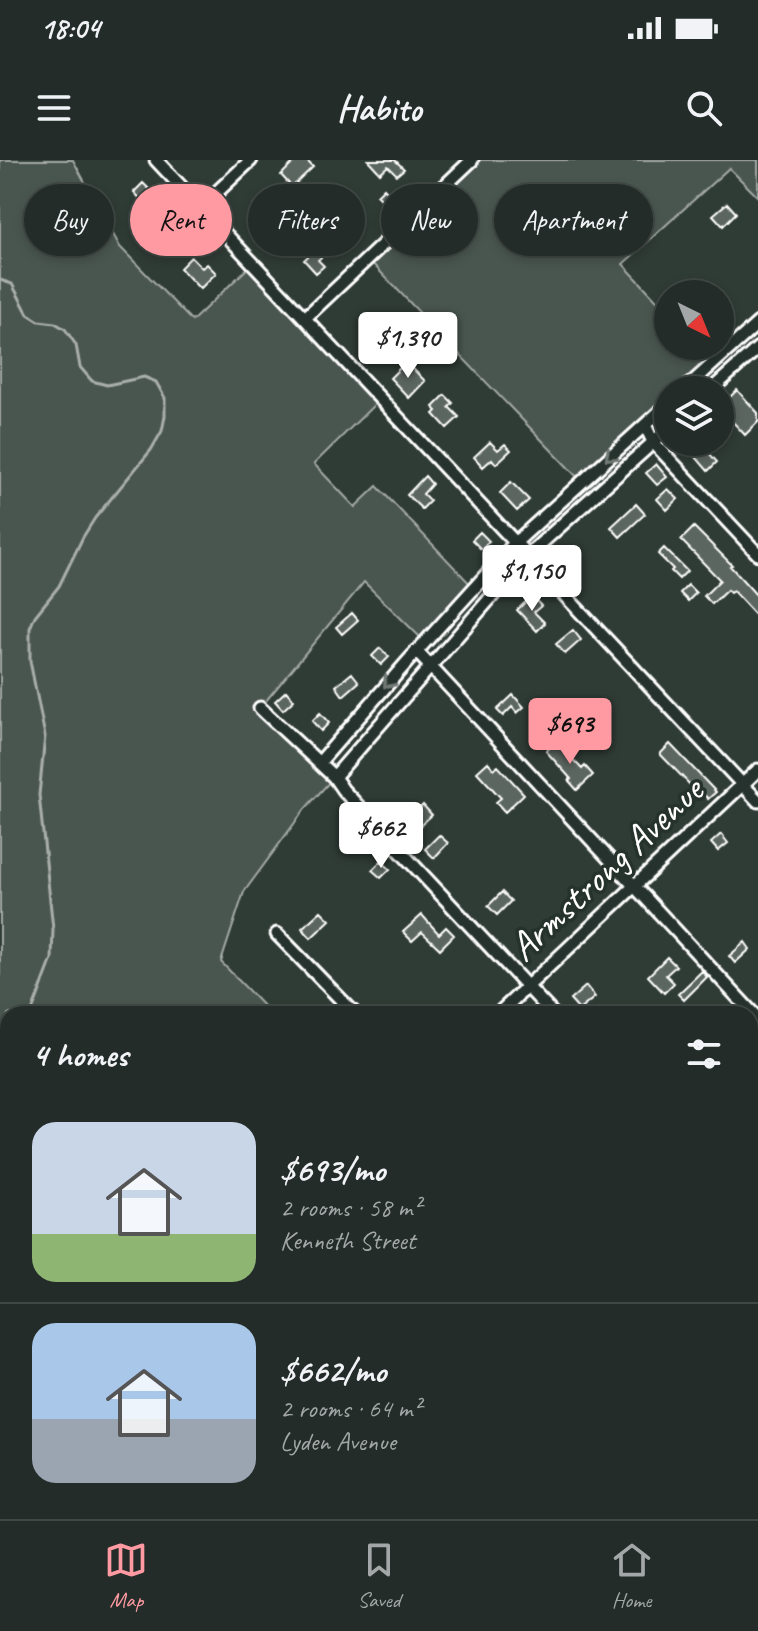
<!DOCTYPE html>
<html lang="en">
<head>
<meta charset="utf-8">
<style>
	:root { --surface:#232c28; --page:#2f3834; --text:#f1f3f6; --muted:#a3a7a8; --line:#404845; --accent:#ff9aa2 }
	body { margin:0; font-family:Caveat,sans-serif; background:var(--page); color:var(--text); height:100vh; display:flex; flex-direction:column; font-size:30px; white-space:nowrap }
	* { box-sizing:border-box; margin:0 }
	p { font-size:26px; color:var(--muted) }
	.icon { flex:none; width:44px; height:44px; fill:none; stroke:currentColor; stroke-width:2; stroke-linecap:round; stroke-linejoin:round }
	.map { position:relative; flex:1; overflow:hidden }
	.details { position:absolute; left:0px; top:846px; width:758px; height:514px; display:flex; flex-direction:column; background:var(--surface); border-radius:24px 24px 0 0; box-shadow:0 4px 12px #0003,0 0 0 2px var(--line) }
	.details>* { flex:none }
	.top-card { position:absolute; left:24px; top:24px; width:710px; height:72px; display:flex; gap:16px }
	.needle { width:52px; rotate:137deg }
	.tools { position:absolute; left:654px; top:120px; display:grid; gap:16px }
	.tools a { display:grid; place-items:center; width:80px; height:80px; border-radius:50%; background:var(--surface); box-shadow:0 4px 12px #0003,0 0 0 2px var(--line); font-size:40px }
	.price { position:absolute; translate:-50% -68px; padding:0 18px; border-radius:8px; background:#fff; color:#222; font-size:26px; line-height:52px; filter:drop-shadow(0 2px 4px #0008) }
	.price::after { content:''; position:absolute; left:50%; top:48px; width:24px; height:18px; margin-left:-12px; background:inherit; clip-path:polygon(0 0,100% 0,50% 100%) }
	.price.selected { background:var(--accent); color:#111 }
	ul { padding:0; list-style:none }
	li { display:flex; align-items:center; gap:24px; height:200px; padding:0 32px }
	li+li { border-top:2px solid var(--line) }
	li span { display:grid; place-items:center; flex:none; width:224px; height:160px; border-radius:24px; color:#555 }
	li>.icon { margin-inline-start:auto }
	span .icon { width:96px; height:96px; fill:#fffc; stroke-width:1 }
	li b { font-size:34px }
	h2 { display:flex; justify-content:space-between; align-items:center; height:96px; padding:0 32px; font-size:34px }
	.chip { padding:0 28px; border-radius:36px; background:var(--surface); box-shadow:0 4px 12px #0003,0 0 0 2px var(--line); font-size:28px; line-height:72px }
	.chip.selected { background:var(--accent); color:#111 }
	.status { display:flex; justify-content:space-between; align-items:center; height:56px; padding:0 40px; background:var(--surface); direction:ltr }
	.status svg { height:22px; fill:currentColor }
	header { display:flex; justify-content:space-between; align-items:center; height:104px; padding:0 32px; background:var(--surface); font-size:36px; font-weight:800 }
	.dock { display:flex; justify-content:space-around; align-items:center; height:112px; border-top:2px solid var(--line); background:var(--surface); font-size:22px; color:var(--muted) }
	.dock a { display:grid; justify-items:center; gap:4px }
	.dock .selected { color:var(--accent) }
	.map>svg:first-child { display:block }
</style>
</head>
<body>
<div class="status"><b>18:04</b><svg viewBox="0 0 49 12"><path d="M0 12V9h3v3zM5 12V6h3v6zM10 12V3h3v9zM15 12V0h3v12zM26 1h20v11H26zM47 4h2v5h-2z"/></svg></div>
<header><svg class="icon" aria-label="menu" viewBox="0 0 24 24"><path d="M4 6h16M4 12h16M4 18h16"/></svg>Habito<svg class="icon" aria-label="search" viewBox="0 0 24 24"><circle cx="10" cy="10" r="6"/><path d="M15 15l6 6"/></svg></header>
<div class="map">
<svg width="758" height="1359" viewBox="0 0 758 1359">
	<rect width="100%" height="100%" fill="#2f3b35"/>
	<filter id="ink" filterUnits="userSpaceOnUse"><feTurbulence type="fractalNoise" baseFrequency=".0125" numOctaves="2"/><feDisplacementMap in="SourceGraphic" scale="16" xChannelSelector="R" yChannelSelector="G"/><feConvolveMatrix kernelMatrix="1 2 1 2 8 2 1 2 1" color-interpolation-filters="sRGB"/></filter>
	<g filter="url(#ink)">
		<path fill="#4a544f" stroke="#a4aaa7" stroke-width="2" d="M0,0H73L120,87L192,161L252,104L380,239L314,304L355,347L377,326L474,428L425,482L364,422L260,548L334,617L305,649L244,732L221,802L271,854H8V1352H242L249,1359H0Z
			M472,0H758V37L729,8L623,104L668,152V186H700L715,202L684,230H668V244L582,322L368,99Z"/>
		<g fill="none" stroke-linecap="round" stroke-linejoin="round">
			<path stroke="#a9afac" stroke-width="3" d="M0,120L12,124L28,154L39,161L55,163L65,169L76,185L80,207L92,221L107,225L144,217L156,222L165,238V256L162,271L151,290L95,358L83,377L59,426L35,456L30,468V501L45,576L39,635L53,769L52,799L31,854
				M0,1234L8,1233"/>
		</g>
		<path fill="#5b6661" stroke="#fff" stroke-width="2" d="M296,0H306L313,7L292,27L281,15Z
			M368,0H395L404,9L397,15L388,6L380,13Z
			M143,23L154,34L144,43L134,32Z
			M384,28L396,40L389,47L377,35Z
			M268,32L278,43L263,56L254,45Z
			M727,43L736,53L723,66L713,55Z
			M328,78L335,85L318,100L324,106L316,113L304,100Z
			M191,97L202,108L207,104L216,113L200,129L180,108Z
			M380,182L387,191L376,201L368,192Z
			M406,202L425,221L409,238L390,218Z
			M737,230L758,253V262L745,275L732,261L724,269L720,265V247Z
			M445,235L453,243L449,247L459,257L447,268L434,254L437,251L433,247Z
			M490,282L498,290L505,284L511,290L496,304L492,299L483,307L474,297Z
			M696,282H699L717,302L708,311L689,289Z
			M656,304L667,317L657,325L646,313Z
			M425,316L432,324L423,334L430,341L422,349L407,335Z
			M511,322L529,340L517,351L500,333Z
			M668,329L678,339L667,350L657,339Z
			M636,344L645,354L620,377L611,367Z
			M694,367L732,405L730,406L758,437V458L733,431L730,433L727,430L712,444L704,436L720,420L681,380Z
			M480,372L489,381L481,389L472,380Z
			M664,388L687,411L679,419L671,411L673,409L658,394Z
			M688,425L696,433L688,441L680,433Z
			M532,436L541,446L534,452L545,463L537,471L517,450Z
			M352,453L358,460L342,474L336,467Z
			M573,470L581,480L565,494L556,484Z
			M380,488L389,497L381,505L372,496Z
			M352,513L359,522L343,536L336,526Z
			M286,531L294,540L283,550L275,541Z
			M513,535L524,547L517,553L512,547L503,556L497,550Z
			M320,553L329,563L321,571L312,561Z
			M556,558L565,568L572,562L579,570L564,584L548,566Z
			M556,582L582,609L585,606L593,615L577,630L569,621L571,619L546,591Z
			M670,584L716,632L708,639L699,629L696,631L660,594Z
			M488,602L494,609L498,606L524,634L505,652L496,642L501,638L477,612Z
			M423,645L432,655L413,672L404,663Z
			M721,674L728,683L718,691L711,683Z
			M439,675L448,683L434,698L425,689Z
			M381,701L390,709L381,718L372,710Z
			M502,732L511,741L497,755L488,746Z
			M321,751L330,760L311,778L302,768Z
			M422,755L439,774L446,767L454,775L440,789L422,772L412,781L403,772Z
			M745,782L750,789L735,803L729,796Z
			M667,797L676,806L666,815L674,823L664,833L648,816Z
			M702,811L707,817L684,840L678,834Z
			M586,826L595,837L579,850L570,840Z"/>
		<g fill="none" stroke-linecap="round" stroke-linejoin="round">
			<defs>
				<path id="minor" d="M156,0L758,641
					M200,48L251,0
					M305,158L472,0
					M684,230L758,163
					M711,230L758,188
					M645,265L653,282L758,394
					M416,491L758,859
					M260,548L334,617L343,630L553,854
					M319,603L408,501L516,382L668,244
					M334,617L528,395L668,269
					M277,774L355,854
					M498,854L758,610
					M750,959L758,952
					M750,1066L758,1074
					M242,1352L249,1359
					M436,1352L442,1359
					M688,1352L694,1359
					M303,1359L310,1352"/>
			</defs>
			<use href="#minor" stroke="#fff" stroke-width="17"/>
			<use href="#minor" stroke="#26332d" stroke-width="11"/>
		</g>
		<defs><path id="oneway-chevron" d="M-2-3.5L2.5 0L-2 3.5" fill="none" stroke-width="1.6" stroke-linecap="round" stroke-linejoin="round" transform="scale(2)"/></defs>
		<g stroke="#727a76">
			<use href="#oneway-chevron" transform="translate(610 296) rotate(138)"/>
			<use href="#oneway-chevron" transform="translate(388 523) rotate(131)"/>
		</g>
	</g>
	<g text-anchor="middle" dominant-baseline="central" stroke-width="7" stroke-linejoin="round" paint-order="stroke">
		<g font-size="40" fill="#fff" stroke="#26332d">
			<text transform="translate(606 709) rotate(-43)">Armstrong Avenue</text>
		</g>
	</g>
</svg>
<div class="tools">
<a><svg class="needle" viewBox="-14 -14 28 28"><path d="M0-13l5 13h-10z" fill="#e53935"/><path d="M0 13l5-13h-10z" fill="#a3a7a8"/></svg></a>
<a><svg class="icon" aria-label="layers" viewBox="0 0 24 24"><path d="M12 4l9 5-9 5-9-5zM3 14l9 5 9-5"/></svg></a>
</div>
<b class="price" style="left:408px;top:220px">$1,390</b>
<b class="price" style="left:532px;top:453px">$1,150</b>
<b class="price selected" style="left:570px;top:606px">$693</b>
<b class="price" style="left:381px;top:710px">$662</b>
<div class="top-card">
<a class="chip">Buy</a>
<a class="chip selected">Rent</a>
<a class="chip">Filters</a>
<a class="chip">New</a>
<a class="chip">Apartment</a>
</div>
<section class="details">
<h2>4 homes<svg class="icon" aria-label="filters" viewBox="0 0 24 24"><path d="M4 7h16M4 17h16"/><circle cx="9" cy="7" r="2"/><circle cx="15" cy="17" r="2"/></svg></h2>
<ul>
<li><span style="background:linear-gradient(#c9d6e8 70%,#8fb573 0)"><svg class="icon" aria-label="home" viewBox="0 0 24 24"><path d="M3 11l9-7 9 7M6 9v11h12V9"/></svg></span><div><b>$693/mo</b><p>2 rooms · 58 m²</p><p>Kenneth Street</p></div></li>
<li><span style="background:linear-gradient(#a9c7e8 60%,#9aa5b1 0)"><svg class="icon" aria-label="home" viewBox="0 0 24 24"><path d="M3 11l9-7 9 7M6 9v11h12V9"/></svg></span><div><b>$662/mo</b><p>2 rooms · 64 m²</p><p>Lyden Avenue</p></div></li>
</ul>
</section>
</div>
<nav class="dock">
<a class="selected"><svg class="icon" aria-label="map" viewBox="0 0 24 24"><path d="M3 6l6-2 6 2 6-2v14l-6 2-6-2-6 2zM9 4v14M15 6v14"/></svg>Map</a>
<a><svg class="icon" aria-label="saved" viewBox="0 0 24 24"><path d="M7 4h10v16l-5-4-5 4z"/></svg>Saved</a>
<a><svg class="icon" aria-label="home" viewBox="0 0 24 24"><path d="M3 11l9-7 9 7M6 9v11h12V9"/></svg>Home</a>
</nav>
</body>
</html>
